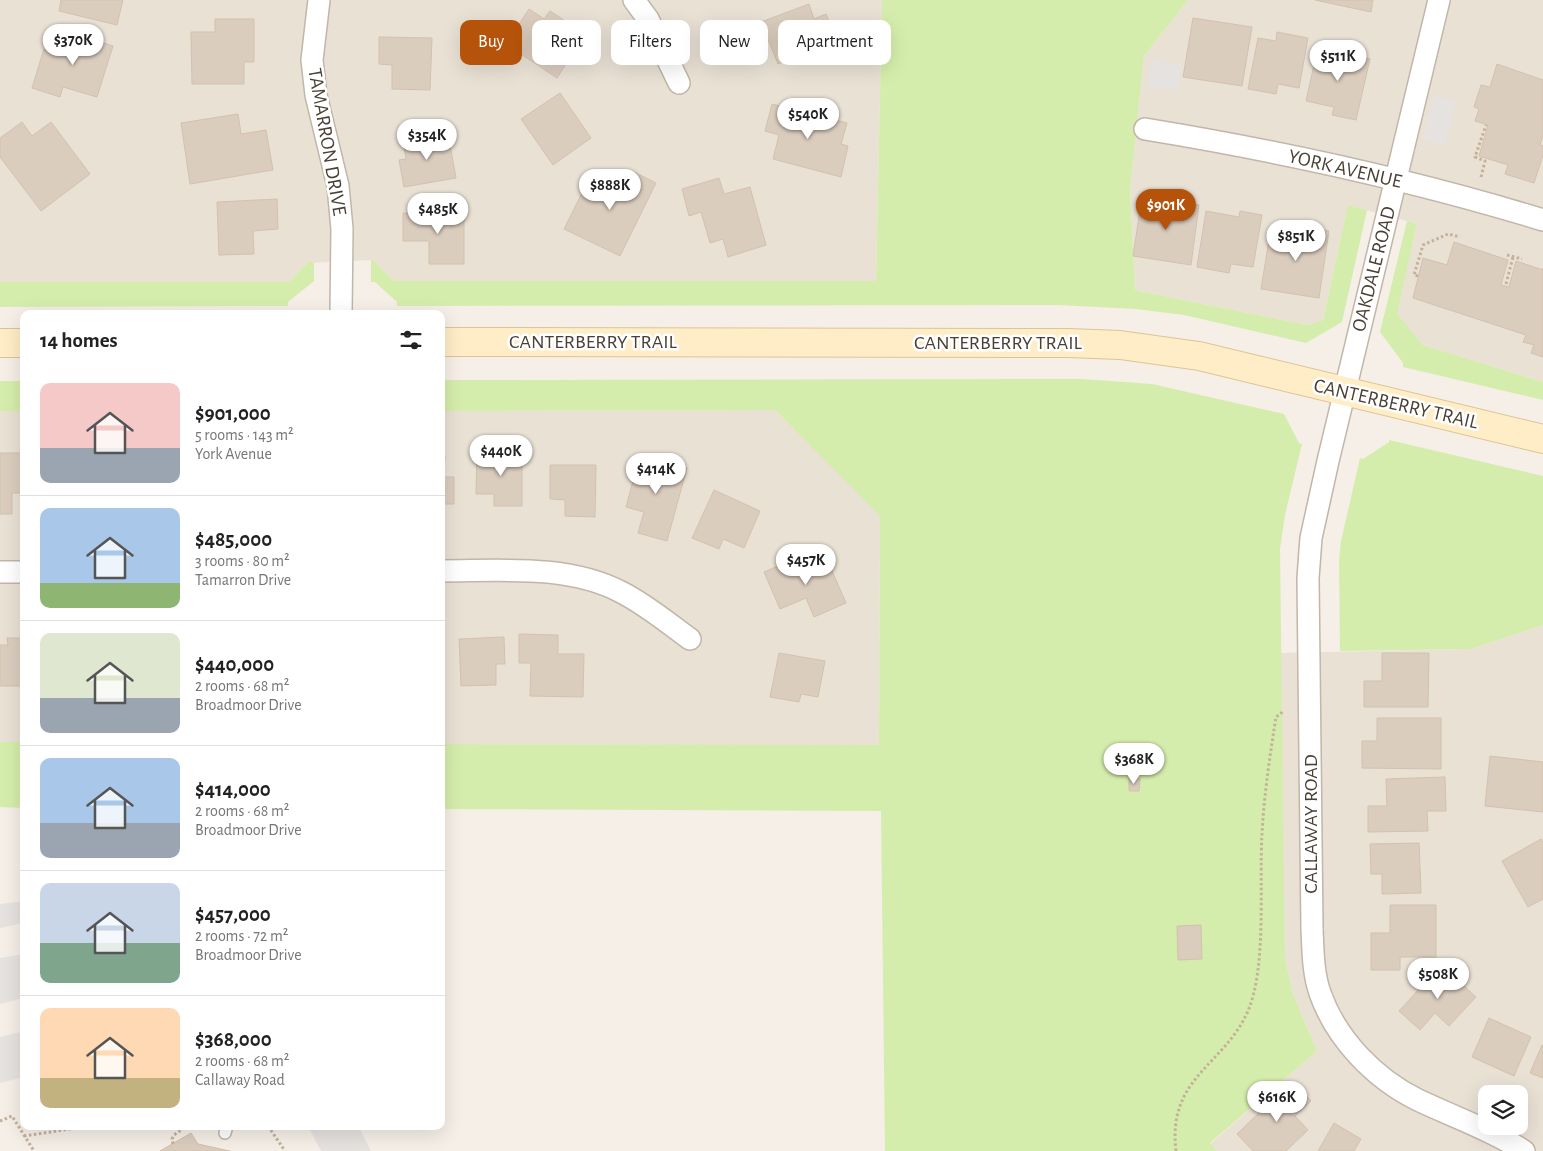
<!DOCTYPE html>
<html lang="en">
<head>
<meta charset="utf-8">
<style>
	:root { --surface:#fff; --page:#f2f2f2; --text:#222; --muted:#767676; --line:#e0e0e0; --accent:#b45309 }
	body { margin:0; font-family:"Alegreya Sans",sans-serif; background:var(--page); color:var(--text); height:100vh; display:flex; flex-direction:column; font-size:19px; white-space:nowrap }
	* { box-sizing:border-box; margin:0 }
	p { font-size:16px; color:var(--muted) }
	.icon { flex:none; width:28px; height:28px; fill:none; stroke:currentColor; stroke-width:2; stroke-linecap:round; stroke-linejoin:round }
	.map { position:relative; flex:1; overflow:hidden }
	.drawer { position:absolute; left:20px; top:310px; width:425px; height:820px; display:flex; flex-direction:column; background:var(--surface); border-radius:10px; box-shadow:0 5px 20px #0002 }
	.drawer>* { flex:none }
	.hud { position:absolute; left:460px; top:20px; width:475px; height:45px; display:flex; gap:10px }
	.fabs { position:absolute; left:1478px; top:1085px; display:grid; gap:10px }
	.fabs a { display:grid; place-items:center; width:50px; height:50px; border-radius:10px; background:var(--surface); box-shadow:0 5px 20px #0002; font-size:25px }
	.price { position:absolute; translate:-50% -42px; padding:0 11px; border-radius:18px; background:#fff; color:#222; font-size:16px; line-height:32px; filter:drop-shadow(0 1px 2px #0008) }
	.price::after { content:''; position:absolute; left:50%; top:30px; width:15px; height:11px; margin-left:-8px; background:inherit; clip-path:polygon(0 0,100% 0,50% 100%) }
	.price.selected { background:var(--accent); color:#fff }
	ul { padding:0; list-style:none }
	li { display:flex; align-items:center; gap:15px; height:125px; padding:0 20px }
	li+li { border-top:1px solid var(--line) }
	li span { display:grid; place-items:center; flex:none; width:140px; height:100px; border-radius:10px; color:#555 }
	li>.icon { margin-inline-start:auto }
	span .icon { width:60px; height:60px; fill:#fffc; stroke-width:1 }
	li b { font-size:21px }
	h2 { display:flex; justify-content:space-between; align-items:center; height:60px; padding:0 20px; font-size:21px }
	.chip { padding:0 18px; border-radius:10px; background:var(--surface); box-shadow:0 5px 20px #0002; font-size:18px; line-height:45px }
	.chip.selected { background:var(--accent); color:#fff }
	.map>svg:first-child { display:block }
</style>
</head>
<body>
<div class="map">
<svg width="1543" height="1151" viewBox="0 0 1543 1151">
	<rect width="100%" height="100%" fill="#f5efe7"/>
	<path fill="#e9e1d4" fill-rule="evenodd" d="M0,0H882L876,281H394L373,260L307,263L289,282H0Z
		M1188,0H1543V382L1423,345L1396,314L1417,224L1348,205L1323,320L1307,325L1135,290L1130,189L1144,56Z
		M775,410L880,515L879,746L441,744V411Z
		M0,411H24V742H0Z
		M1543,625V1151H1217L1210,1144L1317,1051L1293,994L1285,959L1280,653L1471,649ZM1486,1094H1519V1126H1486Z"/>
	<path fill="#d5edac" d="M882,0H1188L1144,56L1130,189L1135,290L1307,325L1323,320L1348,205L1367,210L1342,322L1306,343L1184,315L1136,309L1058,305L397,306V302L375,282H371V260H373L394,281H876Z
		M1407,221L1417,224L1397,314L1423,345L1543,382V400L1403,367V363L1380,332Z
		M314,262V281L288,302V306L0,307V282H289L307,263Z
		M1082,379L1152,384L1284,414L1299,443L1302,444L1285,515L1280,549L1285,959L1293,994L1317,1051L1210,1143L1217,1151H885L881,811L441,809V744L879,745L880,516L775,410L441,411V380Z
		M0,381H24V411H0Z
		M1389,440L1543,476V625L1471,649L1340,651L1339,560L1341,541L1360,458L1363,459L1389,442Z
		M0,742H24V808L0,807Z"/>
	<path fill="#e6e2df" d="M1152,60L1182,64L1177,91L1147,87Z
		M1433,95L1456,101L1445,145L1423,141Z
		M24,901V923L0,928V904Z
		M24,954V998L0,1004V958Z
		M24,1031V1077L0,1083V1037Z
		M308,1126H358L371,1151H321Z"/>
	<path fill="#dbcdbe" stroke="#d3c1ad" d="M61,0H123L117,25L59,11Z
		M1315,0H1373L1371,12Z
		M809,4L814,19L826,14L837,41L778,64L761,22Z
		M529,9L544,19L550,11L585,34L557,78L506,44Z
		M1193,18L1252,27L1242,86L1183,77Z
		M215,19H254V62H244V84H192L191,32H215Z
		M63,30L113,46L97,97L63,87L60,97L32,88L44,49L57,53Z
		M1277,32L1308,38L1299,88L1278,84L1276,94L1248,89L1258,38L1276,41Z
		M379,37L432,38L430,90L392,89V65L379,64Z
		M1318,47L1370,59L1356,120L1332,115L1334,107L1306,101Z
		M1497,64L1543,80V135L1540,145L1543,146V155L1534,183L1505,174L1508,165L1479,156L1488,125L1475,121L1479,109L1474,107L1481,85L1490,87Z
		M560,93L591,138L553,165L521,119Z
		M772,104L847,123L841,144L848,146L841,177L773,159L779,135L765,131Z
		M238,114L241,134L266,130L273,170L190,184L181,123Z
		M22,122L32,136L51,122L90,174L41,211L0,157V138Z
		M448,134L456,178L404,187L399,160L406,159L403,141Z
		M593,171L626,188L634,172L656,183L620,256L564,229Z
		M719,178L724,194L750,187L766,245L728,257L723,239L710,243L701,212L689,216L682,189Z
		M1142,197L1199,205L1191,265L1133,256Z
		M277,199L278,229L253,231L254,254L219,255L217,202Z
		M1206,211L1239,217L1240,211L1262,215L1253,267L1231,264L1229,273L1197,267Z
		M403,213H464V264H429V241H403Z
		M1306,227L1329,231L1319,298L1261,289L1271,228L1305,234Z
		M1454,242L1508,260L1501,285L1509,287L1516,261L1543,270V268V357L1531,353L1534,345L1523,342L1526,335L1413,298L1423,258L1447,265Z
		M477,452H522V506H494V494H476Z
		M0,453H24V493H12V514H0Z
		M640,455L687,468L667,541L638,533L644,512L626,507Z
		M441,456H445L444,477H454V504H441Z
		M550,465H596L595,517L565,516V500L550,499Z
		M714,490L760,511L744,548L723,539L719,549L692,538Z
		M826,557L846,603L814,617L806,598L780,609L764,572L790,561L794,571Z
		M519,634L558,635V654H584L583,697L530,696L531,663H519Z
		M504,637L505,664H496V685L461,686L459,639Z
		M7,638H24V686H0V645H8Z
		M779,653L825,661L818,697L801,694L799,702L770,697Z
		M1382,653H1429L1428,707H1364V681H1382Z
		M1377,718H1441V769L1362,768V741H1377Z
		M1490,756L1543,762V812L1485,806Z
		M1445,777L1446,811H1427L1428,831L1368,832V806H1387L1386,779Z
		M1129,778L1140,779L1139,791H1129Z
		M1541,839L1543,842V899L1528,907L1502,861Z
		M1419,843L1421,893L1382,894V874H1371L1370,844Z
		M1390,905H1436V957H1400V970H1371V933H1390Z
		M1201,925L1202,959L1178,960L1177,926Z
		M1441,965L1476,997L1449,1026L1435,1013L1420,1030L1399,1011Z
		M1489,1018L1531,1037L1514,1076L1472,1057Z
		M1542,1045L1543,1046V1078L1530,1073Z
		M1292,1081L1311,1101L1295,1116L1308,1130L1286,1151H1253L1237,1134Z
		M1334,1123L1361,1139L1354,1151H1318Z
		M191,1133L198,1144L230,1151H160Z"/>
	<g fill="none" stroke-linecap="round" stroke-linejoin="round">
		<defs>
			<path id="lane" d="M225,1133L227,1126"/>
			<path id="street" d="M319,0L312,60L316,95L338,186L342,229L341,314
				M634,0L648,19L679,83
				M1439,0L1328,461L1311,538L1308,578L1312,929C1313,951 1313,973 1320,993C1336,1039 1375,1079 1418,1100C1454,1117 1491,1130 1524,1151
				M1145,129C1279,151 1413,180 1543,220
				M441,571C500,571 567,564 621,592C645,604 668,623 690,639
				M0,572H24"/>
			<path id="secondary" d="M441,342L1068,343L1120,345L1199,356L1543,439
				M0,343H24"/>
		</defs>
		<use href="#lane" stroke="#c1b6a8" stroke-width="14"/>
		<use href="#street" stroke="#c1b6a8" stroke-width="24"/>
		<use href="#secondary" stroke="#ddc494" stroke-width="30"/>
		<path stroke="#c5b198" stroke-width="3" stroke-dasharray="2.5 2.5" stroke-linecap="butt" d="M1481,177L1485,161L1475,157L1486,125
			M1507,255L1522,259
			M1418,276L1414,275L1423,245L1448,234L1460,237
			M1506,284L1513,257
			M0,1121L12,1116L34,1151
			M268,1126L285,1151
			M24,1136L70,1129L69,1126
			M173,1144L172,1139L174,1135L187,1126
			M1176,1151C1167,1077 1224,1066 1248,1011C1267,965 1259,885 1262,834C1264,795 1270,755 1276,717L1284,711"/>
		<use href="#lane" stroke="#fff" stroke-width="11"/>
		<use href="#street" stroke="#fff" stroke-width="21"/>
		<use href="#secondary" stroke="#ffedc7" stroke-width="28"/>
	</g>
	<g text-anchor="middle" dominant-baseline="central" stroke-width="5" stroke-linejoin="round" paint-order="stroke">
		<g font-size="20" fill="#493f35" stroke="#fff">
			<text transform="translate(327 142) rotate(80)">TAMARRON DRIVE</text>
			<text transform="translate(1345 169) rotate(13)">YORK AVENUE</text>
			<text transform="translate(1374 269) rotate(-76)">OAKDALE ROAD</text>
			<text x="593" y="342">CANTERBERRY TRAIL</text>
			<text x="998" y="343">CANTERBERRY TRAIL</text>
			<text transform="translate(1396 404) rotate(13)">CANTERBERRY TRAIL</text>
			<text transform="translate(1311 824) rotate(-90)">CALLAWAY ROAD</text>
		</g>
	</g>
</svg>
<div class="fabs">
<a><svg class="icon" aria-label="layers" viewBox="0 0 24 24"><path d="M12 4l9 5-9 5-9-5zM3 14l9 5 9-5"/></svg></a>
</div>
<b class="price" style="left:73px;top:66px">$370K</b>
<b class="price" style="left:1338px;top:82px">$511K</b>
<b class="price" style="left:808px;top:140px">$540K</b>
<b class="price" style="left:427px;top:161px">$354K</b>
<b class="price" style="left:610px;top:211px">$888K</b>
<b class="price selected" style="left:1166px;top:231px">$901K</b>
<b class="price" style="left:438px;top:235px">$485K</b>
<b class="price" style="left:1296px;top:262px">$851K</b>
<b class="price" style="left:501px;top:477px">$440K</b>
<b class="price" style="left:656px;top:495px">$414K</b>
<b class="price" style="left:806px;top:586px">$457K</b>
<b class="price" style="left:1134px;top:785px">$368K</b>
<b class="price" style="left:1438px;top:1000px">$508K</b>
<b class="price" style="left:1277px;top:1123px">$616K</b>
<div class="hud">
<a class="chip selected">Buy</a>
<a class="chip">Rent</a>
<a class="chip">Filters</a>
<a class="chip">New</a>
<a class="chip">Apartment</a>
</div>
<section class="drawer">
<h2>14 homes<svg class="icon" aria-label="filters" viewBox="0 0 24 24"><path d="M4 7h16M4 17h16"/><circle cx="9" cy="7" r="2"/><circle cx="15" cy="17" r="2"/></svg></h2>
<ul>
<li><span style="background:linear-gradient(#f6c9c9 65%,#9aa5b1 0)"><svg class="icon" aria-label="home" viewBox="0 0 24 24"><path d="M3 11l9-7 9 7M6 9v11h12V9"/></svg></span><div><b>$901,000</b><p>5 rooms · 143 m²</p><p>York Avenue</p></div></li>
<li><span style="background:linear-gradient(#a9c7e8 75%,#8fb573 0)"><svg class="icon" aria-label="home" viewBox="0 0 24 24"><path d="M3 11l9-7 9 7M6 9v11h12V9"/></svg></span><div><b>$485,000</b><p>3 rooms · 80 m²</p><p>Tamarron Drive</p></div></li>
<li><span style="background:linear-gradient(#dfe7d0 65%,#9aa5b1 0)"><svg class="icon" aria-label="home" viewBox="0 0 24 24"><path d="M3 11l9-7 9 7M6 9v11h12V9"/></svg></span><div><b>$440,000</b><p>2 rooms · 68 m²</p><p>Broadmoor Drive</p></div></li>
<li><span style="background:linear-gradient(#a9c7e8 65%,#9aa5b1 0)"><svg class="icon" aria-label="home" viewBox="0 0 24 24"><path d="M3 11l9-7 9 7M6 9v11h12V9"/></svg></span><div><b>$414,000</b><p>2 rooms · 68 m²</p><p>Broadmoor Drive</p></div></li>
<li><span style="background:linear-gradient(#c9d6e8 60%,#7fa58c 0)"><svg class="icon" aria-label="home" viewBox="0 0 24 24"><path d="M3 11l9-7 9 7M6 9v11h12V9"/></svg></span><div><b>$457,000</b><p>2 rooms · 72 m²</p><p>Broadmoor Drive</p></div></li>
<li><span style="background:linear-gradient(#ffd9b3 70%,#c2b280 0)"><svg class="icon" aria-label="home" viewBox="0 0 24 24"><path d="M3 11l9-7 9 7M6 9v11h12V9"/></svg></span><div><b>$368,000</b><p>2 rooms · 68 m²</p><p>Callaway Road</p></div></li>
</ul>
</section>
</div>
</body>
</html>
